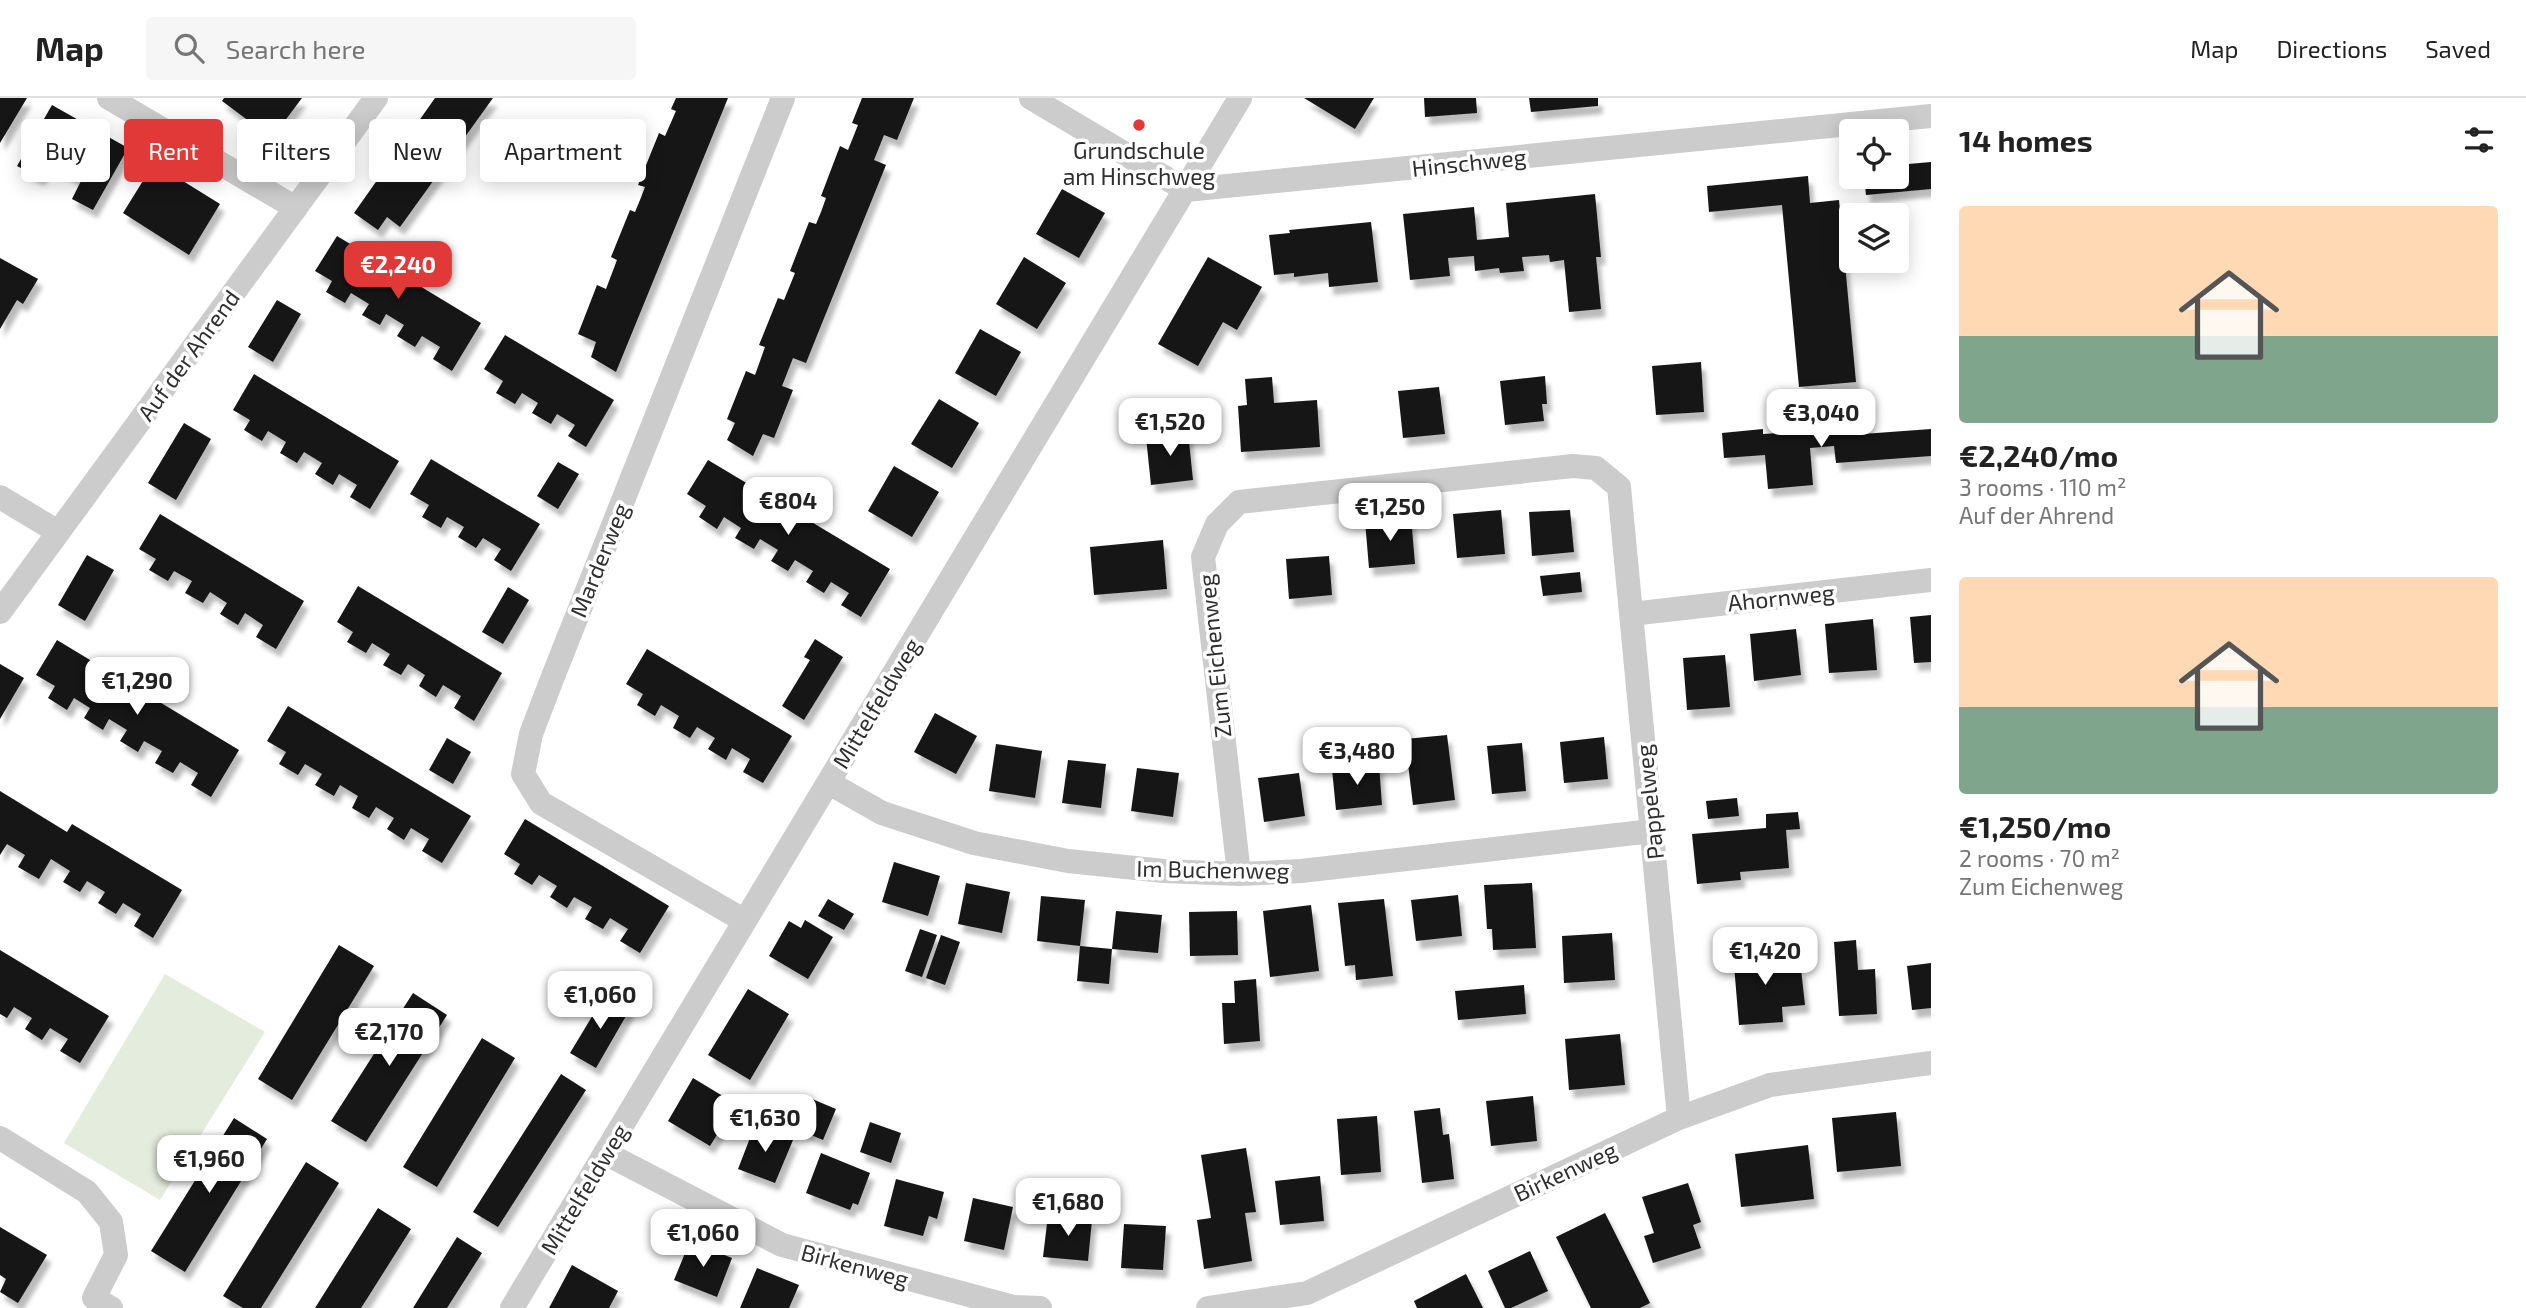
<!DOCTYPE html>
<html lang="en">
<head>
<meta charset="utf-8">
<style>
	:root { --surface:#fff; --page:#f6f6f6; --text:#222; --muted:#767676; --line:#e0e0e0; --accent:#e03937 }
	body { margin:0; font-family:"Exo 2",sans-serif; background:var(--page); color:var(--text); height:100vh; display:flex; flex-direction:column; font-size:26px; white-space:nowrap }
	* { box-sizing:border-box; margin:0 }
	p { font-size:23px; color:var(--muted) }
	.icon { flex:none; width:38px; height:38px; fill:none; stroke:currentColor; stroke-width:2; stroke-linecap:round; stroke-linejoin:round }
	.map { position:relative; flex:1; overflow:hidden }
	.drawer { display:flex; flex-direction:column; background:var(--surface); width:595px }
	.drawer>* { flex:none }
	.hud { position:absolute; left:21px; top:21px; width:665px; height:63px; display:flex; gap:14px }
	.fabs { position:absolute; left:1839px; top:21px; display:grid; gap:14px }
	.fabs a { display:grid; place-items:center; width:70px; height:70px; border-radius:7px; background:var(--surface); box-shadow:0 4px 18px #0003; font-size:35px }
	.price { position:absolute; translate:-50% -60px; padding:0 16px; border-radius:14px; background:#fff; color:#222; font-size:23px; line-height:46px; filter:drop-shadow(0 2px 4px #0008) }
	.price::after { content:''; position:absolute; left:50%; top:42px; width:21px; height:16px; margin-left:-10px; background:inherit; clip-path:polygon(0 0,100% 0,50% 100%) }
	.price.on { background:var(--accent); color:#fff }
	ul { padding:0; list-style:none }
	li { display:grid; align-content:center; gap:14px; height:371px; padding:0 28px }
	li span { display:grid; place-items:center; height:217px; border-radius:7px; color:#555 }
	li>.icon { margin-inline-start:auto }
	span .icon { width:126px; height:126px; fill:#fffc; stroke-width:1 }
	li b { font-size:30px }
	h2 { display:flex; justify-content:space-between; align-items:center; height:84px; padding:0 28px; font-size:30px }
	.pill { padding:0 24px; border-radius:7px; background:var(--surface); box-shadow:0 4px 18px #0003; font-size:24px; line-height:63px }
	.pill.on { background:var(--accent); color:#fff }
	header { display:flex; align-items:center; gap:42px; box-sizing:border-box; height:98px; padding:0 35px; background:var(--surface); border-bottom:2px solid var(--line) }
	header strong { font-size:33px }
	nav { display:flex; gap:38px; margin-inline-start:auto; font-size:24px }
	.search { width:490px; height:63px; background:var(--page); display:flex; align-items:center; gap:18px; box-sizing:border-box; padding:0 24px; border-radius:7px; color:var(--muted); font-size:26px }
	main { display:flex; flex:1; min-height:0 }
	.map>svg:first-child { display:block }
</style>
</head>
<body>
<header>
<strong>Map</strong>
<div class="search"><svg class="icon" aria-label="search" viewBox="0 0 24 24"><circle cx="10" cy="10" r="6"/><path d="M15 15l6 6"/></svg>Search here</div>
<nav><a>Map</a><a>Directions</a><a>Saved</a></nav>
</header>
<main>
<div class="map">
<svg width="1931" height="1210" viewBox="0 0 1931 1210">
	<defs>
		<filter id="shadow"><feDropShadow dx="4.5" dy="8" stdDeviation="2" flood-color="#0004"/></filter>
	</defs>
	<rect width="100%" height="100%" fill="#fff"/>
	<path fill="#e4ecdd" d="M165,876L265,934L160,1102L64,1045Z"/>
	<path fill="#161616" filter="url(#shadow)" d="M0,0H27L0,45Z
		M224,0H302L272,40L222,3Z
		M435,0H493L400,129L387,119L378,132L354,115Z
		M676,0H728L616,274L591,259L596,244L578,236L597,187L606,191L617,162L611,159L630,112L635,114L640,102L645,89L638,87L659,35L665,38L676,13L671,11Z
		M862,0H914L897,42L884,37L874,62L886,67L816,240L806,265L793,260L782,288L793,292L774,340L763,336L753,358L727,342L735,325L727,321L746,273L755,277L765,249L759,247L778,200L784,202L795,175L790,173L809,124L816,126L821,114L826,100L821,98L840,48L848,52L858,27L852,25Z
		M1304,0H1374L1355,31Z
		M1424,0H1476L1477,15L1425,19Z
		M1529,0H1598V8L1531,14Z
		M52,7L128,50L93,112L72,101L81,83L48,65L40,80L17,68Z
		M1931,64V91L1866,97L1864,79H1897V67Z
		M154,65L220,106L189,157L123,115Z
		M1808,78L1810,105L1839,102L1856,284L1799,289L1782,107L1709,114L1707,88Z
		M1062,91L1105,115L1079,160L1036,136Z
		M1595,96L1601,159H1596L1601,211L1569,214L1564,162L1550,164L1549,157L1522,159L1524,173L1500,175L1499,170L1475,173L1474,158L1448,160L1450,178L1410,182L1403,116L1474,109L1477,142L1509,139L1506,105Z
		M1371,124L1378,184L1329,189L1328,175L1294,179V175L1274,177L1269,137L1290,135L1289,132Z
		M337,138L481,225L452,273L433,261L440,249L422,238L415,249L397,238L404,227L386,216L380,227L362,217L369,206L351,195L345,205L326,194L332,183L315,173Z
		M1024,159L1066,185L1037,231L996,206Z
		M1208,159L1262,189L1237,232L1223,224L1198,268L1158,246Z
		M0,160L38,181L23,206L17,202L0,231Z
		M277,202L301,216L273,264L248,249Z
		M980,231L1021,254L996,298L955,275Z
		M505,237L614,302L586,349L568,338L575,327L557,316L551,326L532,315L538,305L522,295L515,306L496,295L503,283L484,271Z
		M1701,264L1704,314L1656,317L1652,268Z
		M254,276L399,363L370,411L350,399L357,387L339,376L333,387L315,376L322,365L304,354L297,365L280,355L286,344L268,333L262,343L244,332L250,322L233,312Z
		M1545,278L1547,306H1542L1544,323L1505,327L1500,283Z
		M1272,279L1274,305L1317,302L1320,349L1241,354L1238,308L1247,307L1245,281Z
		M1439,289L1445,336L1403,340L1398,293Z
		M939,301L979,325L952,370L911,346Z
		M1848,321L1849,337L1931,331V358L1836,365L1834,348L1810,350L1813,387L1768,391L1765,357L1724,360L1722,335L1763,331V336L1809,333L1808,324Z
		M184,325L211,341L176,402L148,385Z
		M1188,334L1193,382L1151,387L1146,339Z
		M431,361L540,426L511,473L494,462L501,451L483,440L476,450L458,439L464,429L447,419L441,430L422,419L429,407L410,396Z
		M708,362L890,471L861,519L841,507L849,495L831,484L824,495L806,484L813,473L795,462L788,473L771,463L778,452L760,441L754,451L735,440L741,430L724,419L717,431L699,419L706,408L687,396Z
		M558,364L579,376L558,411L537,398Z
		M894,368L939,394L912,439L868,413Z
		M1501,412L1505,456L1457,460L1453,416Z
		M1570,412L1574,454L1532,458L1529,414Z
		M160,416L304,503L276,551L256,539L263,527L245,515L238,527L220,516L227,505L210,494L203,505L185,495L192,483L174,473L168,483L149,472L156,461L139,451Z
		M1411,419L1415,466L1369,470L1365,423Z
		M1163,442L1167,491L1094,497L1090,449Z
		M87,457L114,472L85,523L58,507Z
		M1329,458L1332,497L1289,501L1286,461Z
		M1580,474L1582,494L1543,498L1540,478Z
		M358,488L502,575L474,623L454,610L461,598L443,587L436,599L419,588L425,577L408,566L401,577L383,567L390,556L372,545L366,555L347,544L353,534L337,524Z
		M508,489L529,502L503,546L482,534Z
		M1931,517V564L1914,565L1910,519Z
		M1873,521L1877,572L1829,575L1825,526Z
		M1796,531L1801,577L1754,583L1750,536Z
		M815,541L843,559L804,622L782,608L810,562L804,559Z
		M57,542L239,652L211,699L191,687L198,675L180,664L173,675L155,665L162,653L144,643L138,654L120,643L127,632L109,621L103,632L84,620L90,610L74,600L67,612L48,600L55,588L36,577Z
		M647,551L792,638L763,685L743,674L750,661L732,650L726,662L708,651L715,640L697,629L690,640L673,630L679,618L661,607L655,618L637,607L643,596L626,586Z
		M1725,557L1730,609L1687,612L1683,560Z
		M0,566L24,580L0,621Z
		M288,608L471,718L442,765L422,753L429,741L411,730L404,742L387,731L394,720L376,709L369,720L352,710L358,698L340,687L334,698L315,687L322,676L305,666L298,677L279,666L286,654L267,643Z
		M935,615L977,638L956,676L914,654Z
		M1447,637L1455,702L1413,707L1405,641Z
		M1604,639L1608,681L1564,685L1560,644Z
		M447,640L471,654L453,686L429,672Z
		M1522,645L1526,693L1492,696L1487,648Z
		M996,646L1042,653L1035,700L989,693Z
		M1068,662L1106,666L1101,710L1062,705Z
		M1379,666L1382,707L1336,712L1332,671Z
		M1137,670L1179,675L1173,719L1131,713Z
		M1299,675L1305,718L1264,724L1258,680Z
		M0,693L67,734L72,726L182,792L153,840L134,828L141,816L123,805L116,816L98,805L105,794L87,783L80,794L63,784L70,773L51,761L39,781L18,769L25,757L7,746L0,757Z
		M1737,700L1739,718L1708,721L1706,703Z
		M1798,714L1800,731L1786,732L1789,770L1740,774L1741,782L1697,786L1692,736L1766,730V716Z
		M525,721L669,808L640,855L620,843L628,831L610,820L603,831L585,821L592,809L574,799L567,810L550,799L557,788L539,777L532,787L514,776L520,766L504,756Z
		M894,764L940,778L928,818L882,804Z
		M966,785L1010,794L1002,835L958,826Z
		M1532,785L1536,850L1493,852L1492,831H1487L1484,787Z
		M1458,797L1462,838L1416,843L1411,802Z
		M1041,798L1085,802L1080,848L1037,843Z
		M828,801L854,816L844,832L818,818Z
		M1384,801L1393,878L1356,882L1355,867L1345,868L1338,805Z
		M1311,807L1319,873L1270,879L1263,813Z
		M1116,813L1162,817L1158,855L1112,851Z
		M1237,813L1238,857L1190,858L1189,814Z
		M805,822L833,839L808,881L769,858L789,823L801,830Z
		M920,831L937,837L922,879L905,873Z
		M1612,835L1615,882L1564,885L1562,838Z
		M941,837L960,844L945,887L926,880Z
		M1856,842L1858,872L1875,871L1877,916L1839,918L1834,844Z
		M339,847L374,868L292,1002L258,981Z
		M1080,848L1112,851L1109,886L1077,883Z
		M1777,851L1778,873L1801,871L1805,907L1782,909L1783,924L1739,927L1733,855Z
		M0,852L109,918L80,965L60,953L68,941L50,930L42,942L25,931L32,920L14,909L7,920L0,916Z
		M1931,865V910L1912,912L1907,868Z
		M1256,881L1260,943L1224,946L1222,905H1235L1234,883Z
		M1524,887L1526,916L1458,922L1455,893Z
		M748,891L789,916L750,982L708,957Z
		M413,895L447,917L366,1044L331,1023Z
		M605,897L630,911L596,970L570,955Z
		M1620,936L1625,987L1569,992L1565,941Z
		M482,940L515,960L437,1089L403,1069Z
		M561,976L586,992L498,1129L473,1114Z
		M693,980L736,1006L710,1048L668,1023Z
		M805,998L836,1011L823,1042L792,1029Z
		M1533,998L1537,1043L1491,1048L1486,1003Z
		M1440,1010L1443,1037L1449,1036L1454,1081L1422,1085L1414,1013Z
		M1896,1014L1901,1068L1837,1074L1832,1020Z
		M1377,1018L1381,1074L1341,1077L1337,1021Z
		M234,1020L267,1041L185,1174L151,1153Z
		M870,1024L901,1035L891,1065L860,1054Z
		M755,1027L793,1042L775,1085L738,1071Z
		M1808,1047L1814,1101L1741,1109L1735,1056Z
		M1246,1050L1256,1114L1245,1115L1252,1163L1204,1171L1197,1122L1211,1120L1201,1057Z
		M821,1055L870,1075L858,1107L853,1105L850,1112L806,1095Z
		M306,1064L339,1085L261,1210H243L223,1198Z
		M1320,1078L1324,1123L1280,1127L1275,1083Z
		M896,1081L944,1094L937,1121L929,1118L923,1138L884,1128Z
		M1688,1085L1701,1124L1693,1127L1701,1150L1653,1165L1644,1138L1654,1135L1642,1099Z
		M973,1100L1013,1109L1004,1152L964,1143Z
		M378,1110L411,1131L370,1196L361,1210H315Z
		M1605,1115L1650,1205L1640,1210H1591L1556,1139Z
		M1048,1117L1092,1122L1088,1163L1043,1159Z
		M1124,1126L1166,1128L1163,1172L1121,1170Z
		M0,1129L47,1157L18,1205L0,1194L6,1181L0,1177Z
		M457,1139L482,1155L447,1210H413Z
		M690,1143L732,1160L717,1199L674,1182Z
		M1530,1153L1548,1193L1511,1210H1505L1488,1173Z
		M572,1167L618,1193L609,1210H549Z
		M757,1170L799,1187L789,1210H740Z
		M1466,1176L1483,1210H1417L1414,1203Z"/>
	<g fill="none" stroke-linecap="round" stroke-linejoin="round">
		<path stroke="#ccc" stroke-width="24" d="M109,0L296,110
			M1031,0L1186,92L1931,18
			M0,399L58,434
			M0,514L376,0
			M1631,516L1931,482
			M829,685L882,715L974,745L1068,763L1164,773L1239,776L1301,773L1652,733
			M1239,776L1203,459L1217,426L1239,404L1573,368L1596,370L1619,389L1679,1020
			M745,823L541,705L523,676L531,636L552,581L783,0
			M0,1040L87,1094L111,1124L116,1157L94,1200L111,1210
			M605,1055L782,1147L1014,1209L1040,1210
			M512,1210L1240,0
			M1208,1210L1307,1195L1679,1020L1770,987L1931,965"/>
	</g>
	<circle fill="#e03937" stroke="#fff" stroke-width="2.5" cx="1139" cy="27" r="7"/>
	<g text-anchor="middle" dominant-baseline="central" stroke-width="7" stroke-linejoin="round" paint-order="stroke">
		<g font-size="23" fill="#2f2f2f" stroke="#fff">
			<text x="1139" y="52">Grundschule<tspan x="1139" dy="26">am Hinschweg</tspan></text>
		</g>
		<g font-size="23" fill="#2f2f2f" stroke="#fff">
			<text transform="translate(1469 64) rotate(-6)">Hinschweg</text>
			<text transform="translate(188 257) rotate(-54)">Auf der Ahrend</text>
			<text transform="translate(599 462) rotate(-68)">Marderweg</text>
			<text transform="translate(1781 499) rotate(-6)">Ahornweg</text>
			<text transform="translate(1214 558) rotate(-96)">Zum Eichenweg</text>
			<text transform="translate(876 605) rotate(-59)">Mittelfeldweg</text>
			<text transform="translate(1649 704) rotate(-96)">Pappelweg</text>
			<text transform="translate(1213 771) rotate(1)">Im Buchenweg</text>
			<text transform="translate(1565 1073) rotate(-25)">Birkenweg</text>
			<text transform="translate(584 1091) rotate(-59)">Mittelfeldweg</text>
			<text transform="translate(855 1167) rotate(15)">Birkenweg</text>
		</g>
	</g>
</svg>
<div class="fabs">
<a><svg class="icon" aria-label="locate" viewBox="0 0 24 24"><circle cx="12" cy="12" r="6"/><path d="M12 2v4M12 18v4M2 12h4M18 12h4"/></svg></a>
<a><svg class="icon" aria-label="layers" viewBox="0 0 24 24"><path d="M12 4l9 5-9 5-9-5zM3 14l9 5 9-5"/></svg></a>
</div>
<b class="price on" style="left:398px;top:203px">€2,240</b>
<b class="price" style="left:1821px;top:351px">€3,040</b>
<b class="price" style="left:1170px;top:360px">€1,520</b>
<b class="price" style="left:788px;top:439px">€804</b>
<b class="price" style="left:1390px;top:445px">€1,250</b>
<b class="price" style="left:137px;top:619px">€1,290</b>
<b class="price" style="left:1357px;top:689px">€3,480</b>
<b class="price" style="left:1765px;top:889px">€1,420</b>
<b class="price" style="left:600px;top:933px">€1,060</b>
<b class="price" style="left:389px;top:970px">€2,170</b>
<b class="price" style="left:765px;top:1056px">€1,630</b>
<b class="price" style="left:209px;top:1097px">€1,960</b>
<b class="price" style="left:1068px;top:1140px">€1,680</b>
<b class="price" style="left:703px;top:1171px">€1,060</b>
<div class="hud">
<a class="pill">Buy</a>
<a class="pill on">Rent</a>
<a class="pill">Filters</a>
<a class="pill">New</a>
<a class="pill">Apartment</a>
</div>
</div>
<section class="drawer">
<h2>14 homes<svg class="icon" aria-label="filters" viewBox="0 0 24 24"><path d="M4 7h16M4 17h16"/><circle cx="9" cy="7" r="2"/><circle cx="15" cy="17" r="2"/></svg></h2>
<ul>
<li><span style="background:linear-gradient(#ffd9b3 60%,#7fa58c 0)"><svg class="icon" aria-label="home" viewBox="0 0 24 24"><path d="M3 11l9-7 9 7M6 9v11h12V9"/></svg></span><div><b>€2,240/mo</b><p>3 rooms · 110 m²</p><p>Auf der Ahrend</p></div></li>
<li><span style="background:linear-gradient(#ffd9b3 60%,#7fa58c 0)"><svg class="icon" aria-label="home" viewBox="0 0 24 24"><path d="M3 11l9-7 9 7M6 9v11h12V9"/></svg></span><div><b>€1,250/mo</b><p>2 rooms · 70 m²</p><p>Zum Eichenweg</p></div></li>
</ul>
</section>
</main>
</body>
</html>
